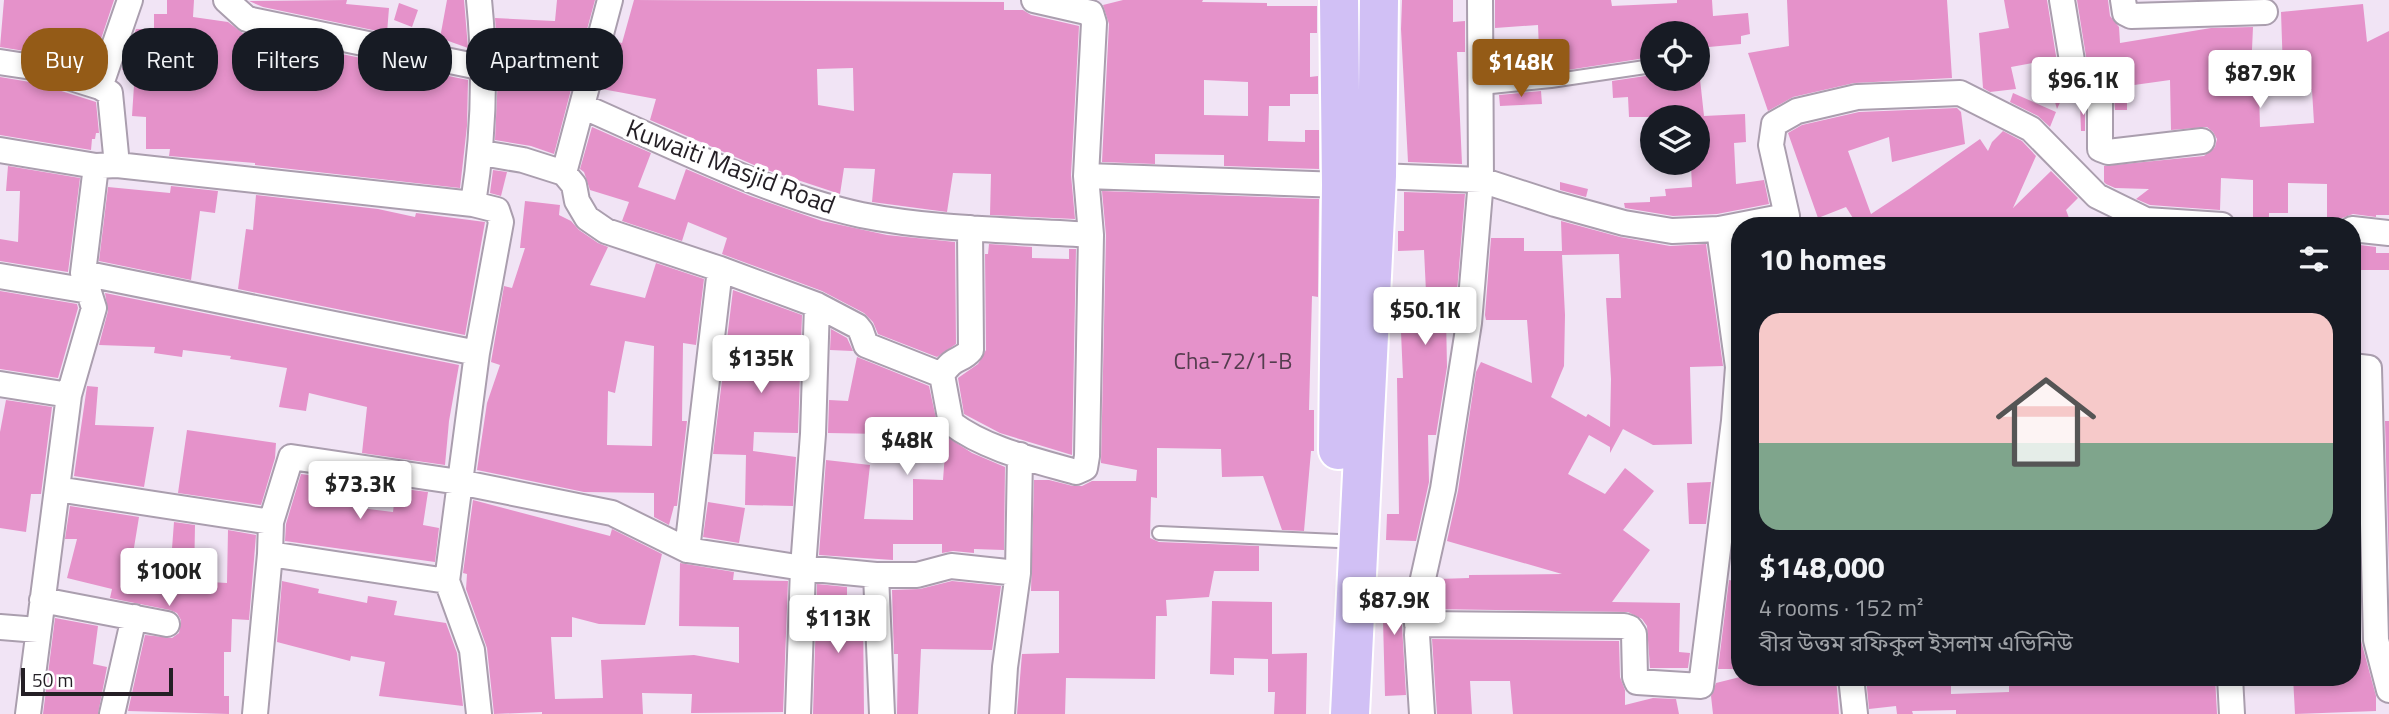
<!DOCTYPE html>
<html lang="en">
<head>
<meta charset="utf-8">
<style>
	:root { --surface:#171b24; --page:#242831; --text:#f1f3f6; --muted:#9ea1a6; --line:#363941; --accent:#945b17 }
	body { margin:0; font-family:"Titillium Web","Noto Sans Bengali",sans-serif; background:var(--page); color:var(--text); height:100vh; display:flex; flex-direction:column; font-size:26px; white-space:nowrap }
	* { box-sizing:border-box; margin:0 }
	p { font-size:23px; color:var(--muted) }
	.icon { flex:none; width:38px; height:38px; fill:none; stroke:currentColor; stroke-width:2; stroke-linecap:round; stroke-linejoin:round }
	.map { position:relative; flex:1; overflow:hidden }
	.details { position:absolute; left:1731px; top:217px; width:630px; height:469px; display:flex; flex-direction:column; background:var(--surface); border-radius:28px; box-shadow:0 4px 10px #0003 }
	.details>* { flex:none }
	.guide { position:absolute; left:21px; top:28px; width:665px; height:63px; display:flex; gap:14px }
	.tools { position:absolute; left:1640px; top:21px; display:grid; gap:14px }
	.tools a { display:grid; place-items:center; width:70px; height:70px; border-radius:50%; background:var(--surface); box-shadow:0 4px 10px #0003; font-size:35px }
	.scale { position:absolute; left:21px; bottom:18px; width:152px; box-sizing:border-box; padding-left:7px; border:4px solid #241f25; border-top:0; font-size:19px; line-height:24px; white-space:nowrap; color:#241f25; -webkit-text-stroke:5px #fff; paint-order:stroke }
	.price { position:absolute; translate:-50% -60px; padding:0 16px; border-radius:7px; background:#fff; color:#222; font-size:23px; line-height:46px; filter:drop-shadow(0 2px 4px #0008) }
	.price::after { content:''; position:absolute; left:50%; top:42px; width:21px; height:16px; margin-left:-10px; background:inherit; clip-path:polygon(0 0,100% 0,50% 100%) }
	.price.current { background:var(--accent); color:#fff }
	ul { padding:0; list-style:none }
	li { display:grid; align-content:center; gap:14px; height:371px; padding:0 28px }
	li+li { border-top:2px solid var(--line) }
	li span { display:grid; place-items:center; height:217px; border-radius:21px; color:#555 }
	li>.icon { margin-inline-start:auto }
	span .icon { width:126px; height:126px; fill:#fffc; stroke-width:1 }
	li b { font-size:30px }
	h2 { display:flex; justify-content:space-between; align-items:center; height:84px; padding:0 28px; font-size:30px }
	.pill { padding:0 24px; border-radius:28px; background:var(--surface); box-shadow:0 4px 10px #0003; font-size:24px; line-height:63px }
	.pill.current { background:var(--accent); color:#fff }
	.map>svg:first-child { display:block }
</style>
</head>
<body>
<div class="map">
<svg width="2389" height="714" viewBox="0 0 2389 714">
	<rect width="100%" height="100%" fill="#f1e4f5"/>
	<path fill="#e592ca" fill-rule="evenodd" d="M4,0H114L91,69L43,54L0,47Z
		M167,0H194L193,17L228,22L244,34L468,80L467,126L460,188L255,165V163L169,156L170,149H146V117L132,116L135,70H122L136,29H154V14H167Z
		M347,0L346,4L389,8L387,33L263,7L249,1Z
		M447,0H464L468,48L440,38Z
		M557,0H595L582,48L540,46V75L573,82L554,154L531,146L495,140L498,75L513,78L516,67L498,60L495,18L554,21H555Z
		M634,0L1004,2V10H1023L1031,15L1079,26L1071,175L1075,219L990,215L991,174L953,173L947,212L872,202L875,169L844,168L840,194L761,168L650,120L656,99L602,89L614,41L622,43ZM853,68L854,111L818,105L817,69Z
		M1123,0H1203L1202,2L1267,3V6H1317V33H1310V77L1318,76V94H1290V106H1269L1268,141L1305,142V130H1319V169L1224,166V155L1155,154V164L1102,162L1109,24L1103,5ZM1204,80L1248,82V116L1204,115Z
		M1402,0H1453V22L1465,21V52H1457L1462,164L1408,162L1401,29Z
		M1495,0H1611L1612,6L1677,3V0H1712L1713,16L1748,13L1750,34L1741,36V44L1698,48V33H1652V57L1548,73L1547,50H1539L1538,25L1495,28Z
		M1787,0H1947L1952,78L1854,83L1793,97L1768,111L1748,53L1789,46Z
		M2004,0H2047L2061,87L2064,94L2057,109L2043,61L2011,67L2016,89L1990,92L1983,88L1979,33L2009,28Z
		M2077,0H2108L2110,16L2119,27L2120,43L2211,28L2253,27L2251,72L2283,71L2281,12L2363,4L2367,42L2389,31V215H2376V217L2353,214L2342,218H2327V184L2288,183V213H2269V226H2253V180L2221,178L2220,210L2150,205L2136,199L2149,189L2115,188L2106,184L2104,182V166L2204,156L2215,147L2217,139L2213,132L2207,127L2171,130L2170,80L2127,86V110H2115L2113,83L2108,78L2089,75ZM2312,90L2314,123L2260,127L2259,93Z
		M399,3L418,10L412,27L394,20Z
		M1652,75V79H1700L1704,116L1745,114L1746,142L1734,143L1736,184L1764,180L1769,204L1717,214L1673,216L1625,208L1624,203L1650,202V197L1666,196L1665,189L1692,187L1691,166H1698V117H1629L1628,97L1613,98L1612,81Z
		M0,77L36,83L96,102L99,133H96L95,139H92L91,150L0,135Z
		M1541,91L1542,104L1500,106L1499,95Z
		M2013,93L2056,112L2050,127L2038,116L2010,102Z
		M2080,104H2085V131H2081Z
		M1957,108L1961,112L1965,144L1892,162L1889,137L1848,151L1871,214L1909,189L1980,139L1988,151L1992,142L2003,131L2022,141L2036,156L2013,208L2051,171L2078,198L2066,210L2072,226H1851L1856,223L1846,207L1818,218L1788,133L1802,125L1859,112Z
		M592,127L651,153L638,187L675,200L686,169L750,196L822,221L887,235L955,242L956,344L937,357L878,334L873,322L864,313L822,291L722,254L727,238L688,222L682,241L622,221L629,202L590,190L584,172L580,169Z
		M8,166L80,178L68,272L0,261V239L18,242L20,191H6Z
		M493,170L507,172L501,196L490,193Z
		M1560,182L1588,189L1586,197L1560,190Z
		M171,186L218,191L215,213L200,211L191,280L99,261L108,187L170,193Z
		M1102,191L1319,199L1318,297L1312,296L1309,410H1314V451H1311L1304,531L1282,530L1263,476L1222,477L1221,449L1157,448V498L1151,497L1150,538L1159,542L1259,546V571H1214L1209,597L1166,600L1167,616H1156L1155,679L1066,678L1065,714H1017L1022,654L1059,653V591H1031L1034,480H1049L1073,486H1082L1092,481H1136L1137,470L1101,463L1106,235Z
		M1404,192L1465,194L1455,316H1446L1447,367L1436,435H1428L1429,482L1416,541L1386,540L1387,514H1399L1397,378H1403L1401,332H1408L1407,292H1426L1424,250L1398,251V231H1404Z
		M256,195L378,209L415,217L416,213L485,222L465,335L238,289L246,229L253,230Z
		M525,201L560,205L559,215L571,221L579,230L598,243L608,247L590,285L645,298L656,263L704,279L696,345L683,343L682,421H687L677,506H674L669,525L654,517V493L584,492L477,470L487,403L500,365L491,362L504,286L512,288L525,248H520ZM625,341L654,346L652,446L607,445L608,391L615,393Z
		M1561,221L1620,237L1670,246L1706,244L1723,366L1690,367L1692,444L1653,445L1623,429L1610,453V447L1589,435L1568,474L1605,494L1625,468L1654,491L1623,530L1650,550L1612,602L1680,603L1679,652L1690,653L1688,668H1650L1647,626L1642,619L1628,612L1434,609L1438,579L1469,578V575L1562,574L1447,541L1458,491L1476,372L1481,362L1532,383L1527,320H1486L1485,315L1491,238H1524V251H1562ZM1619,254L1621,298H1606L1611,379L1610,427L1588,414L1586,417L1551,397L1564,366L1565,315L1562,255Z
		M989,244L1032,247V258L1069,259V249H1076L1072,455L1000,433L964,414L958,378L978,364L986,350L985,254H988Z
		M2352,244L2376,247V253H2389V270H2354V248H2352Z
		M733,290L802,315L798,433L754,432L753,451L796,457L793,506L745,505L746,455L713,454Z
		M0,291L77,304L78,308L58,378L0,369Z
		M105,293L459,365L449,421L445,465L362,453L367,407L309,393L306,411L279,407L287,368L230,359L231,356L183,350L182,357L154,353L155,347L99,345L108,311Z
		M831,329L847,338L853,351L830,350Z
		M857,357L929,386L939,432L972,453L1005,467L1004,550L974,549V553L953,551L942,553V544H893V560L819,555L826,460L870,465L864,519L913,520V479L943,480L946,440L882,438V434L828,433L829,400L848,401Z
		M87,386L98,387L95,425L154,427L144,487L74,476Z
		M6,400L52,407L41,494H31L26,532L0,528V432Z
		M2352,419H2355L2361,641L2376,696V711L2295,714L2293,677H2352Z
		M2385,421H2389V567Z
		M187,430L276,443L275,458L261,505L178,493Z
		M301,474L357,482L352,507L393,512L396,488L428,492L423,525L439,528L435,562L285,541L286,524Z
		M1711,482L1706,524H1689L1687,483Z
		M473,500L610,536L612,529L662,554L645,625L599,624L572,617V637H551L555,699L603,698L601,660L694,655L739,663V627L679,626L680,563L734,572L733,580L788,581L783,712L691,713L692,694L642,693L643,714H542V712L494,714L487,648L466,589L467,574L463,573Z
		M708,502L745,508L739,543L703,537Z
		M70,506L139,517L130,572L170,575L174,522L195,525L194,581L227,583L228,530L256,535L249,620L232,619L231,652H224V696H229V714L128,711L145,635L172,638L179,633L181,620L177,613L170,610L110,598L112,589L67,578L77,539H65Z
		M1729,580L1740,582V669H1718Z
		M282,581L319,589L318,593L367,603L368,596L397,601L394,615L446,623L457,653L463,706L379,696L385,662L351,656L350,661L277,642Z
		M952,581L1001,586L992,650L921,649L918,714H897L898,654H894L892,590L920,589Z
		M1382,582H1407L1402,625L1406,695L1385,696Z
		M817,584L847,587V613L863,614L864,714H813Z
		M1212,601L1272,602V654L1307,653L1306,714H1274L1275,692H1268V659L1234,658V675L1210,674Z
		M55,618L98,626L93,664L107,667L98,714H43Z
		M1432,639L1619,641L1620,677L1625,690V705L1653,698L1676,699L1679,714H1513L1510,681H1470L1472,714H1437Z
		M1740,677H1836L1839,714H1713L1711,696L1716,683Z
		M1866,677H1951V694L2009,692V677H2215L2217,714H1956V710L1912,711L1913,714H1897L1896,706L1869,709Z"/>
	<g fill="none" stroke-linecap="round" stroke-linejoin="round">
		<defs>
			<path id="lane" d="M1481,88L1551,81L1652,66
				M1159,533L1338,541"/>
			<path id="street" d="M226,0L247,19L484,68
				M1034,0L1091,13L1094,23L1086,176
				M2062,0L2076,85L2080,89L2100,91V149L2108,152L2202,141
				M2123,0L2125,13L2131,16L2265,12
				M0,62L39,68L100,87
				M582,106C669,144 769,195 861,215C936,230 1015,230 1091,235
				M0,150L96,166
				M482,153L523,160L564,173L574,185L577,201L587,218L606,231L720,269L817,305L857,326L861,331L866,345L942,375L951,423C985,449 1034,460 1076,472L1085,468L1087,456L1091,235L1086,176L1341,185
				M117,165L473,204L497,210L501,222L477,353L447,581L472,650L479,714
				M564,173L610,0
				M1377,176L1481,180L1555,204L1624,223L1672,231L1719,229L1787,216L1771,145L1774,124L1797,111L1857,97L1960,93L2031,129L2097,196L2146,220L2222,225
				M473,204C484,135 486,69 479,0
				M2352,229L2389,233
				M83,273L477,353
				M0,276L89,291
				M2352,366L2369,368L2376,640L2389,690
				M942,375C953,356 961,362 971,350L970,228
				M0,384L69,395
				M57,489L271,522
				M687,550L720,269
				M270,554L271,522L291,457L459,482L612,513L687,550L803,568L876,575H917L951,566L1018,573
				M876,575L882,714
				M42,600L167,624
				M1417,624L1624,626L1630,628L1634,634L1635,677L1637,682L1701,686L1734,421L1738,367L1719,229
				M0,627L38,630
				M1851,677L1855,714
				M2230,677L2232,714
				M28,714L69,395L94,308L83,273L96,166L117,165L110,93L100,87L130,0
				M112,714L134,617
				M255,714L270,554L447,581
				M798,714L803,568L813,434L817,305
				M1002,714L1005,667L1018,573L1020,455
				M1422,714L1417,635L1420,592L1443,489L1469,323L1481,180L1480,0"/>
			<path id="primary" d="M1338,450L1341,185L1339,0
				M1350,714L1377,176L1379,0"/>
		</defs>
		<use href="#lane" stroke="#aa9eae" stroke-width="16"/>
		<use href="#street" stroke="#aa9eae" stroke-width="28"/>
		<use href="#primary" stroke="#fff" stroke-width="42"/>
		<use href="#lane" stroke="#fff" stroke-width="12"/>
		<use href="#street" stroke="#fff" stroke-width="24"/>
		<use href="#primary" stroke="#d1c0f5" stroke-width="38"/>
	</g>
	<g text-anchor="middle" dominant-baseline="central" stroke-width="7" stroke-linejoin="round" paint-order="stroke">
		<g font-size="23" fill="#543c4e">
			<text x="1233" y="360">Cha-72/1-B</text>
		</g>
		<g font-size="26" fill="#241f25" stroke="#fff">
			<text transform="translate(731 166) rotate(21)">Kuwaiti Masjid Road</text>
		</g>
	</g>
</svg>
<div class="tools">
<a><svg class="icon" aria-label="locate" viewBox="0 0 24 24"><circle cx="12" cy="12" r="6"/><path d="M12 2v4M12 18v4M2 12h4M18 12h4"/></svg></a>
<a><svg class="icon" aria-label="layers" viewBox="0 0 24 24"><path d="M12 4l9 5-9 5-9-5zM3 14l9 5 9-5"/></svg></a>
</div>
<div class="scale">50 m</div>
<b class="price current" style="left:1521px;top:99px">$148K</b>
<b class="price" style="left:2260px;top:110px">$87.9K</b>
<b class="price" style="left:2083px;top:117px">$96.1K</b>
<b class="price" style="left:1425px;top:347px">$50.1K</b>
<b class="price" style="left:761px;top:395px">$135K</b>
<b class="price" style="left:907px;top:477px">$48K</b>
<b class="price" style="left:360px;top:521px">$73.3K</b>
<b class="price" style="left:169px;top:608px">$100K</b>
<b class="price" style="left:1394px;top:637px">$87.9K</b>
<b class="price" style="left:838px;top:655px">$113K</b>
<div class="guide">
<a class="pill current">Buy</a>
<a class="pill">Rent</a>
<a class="pill">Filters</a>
<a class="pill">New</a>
<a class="pill">Apartment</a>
</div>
<section class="details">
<h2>10 homes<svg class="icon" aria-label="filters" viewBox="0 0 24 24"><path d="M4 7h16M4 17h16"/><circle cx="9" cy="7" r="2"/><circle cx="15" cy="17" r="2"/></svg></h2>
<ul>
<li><span style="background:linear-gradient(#f6c9c9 60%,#7fa58c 0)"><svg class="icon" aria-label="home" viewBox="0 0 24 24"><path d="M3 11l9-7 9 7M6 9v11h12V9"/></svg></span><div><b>$148,000</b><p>4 rooms · 152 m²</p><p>বীর উত্তম রফিকুল ইসলাম এভিনিউ</p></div></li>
</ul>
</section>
</div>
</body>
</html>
